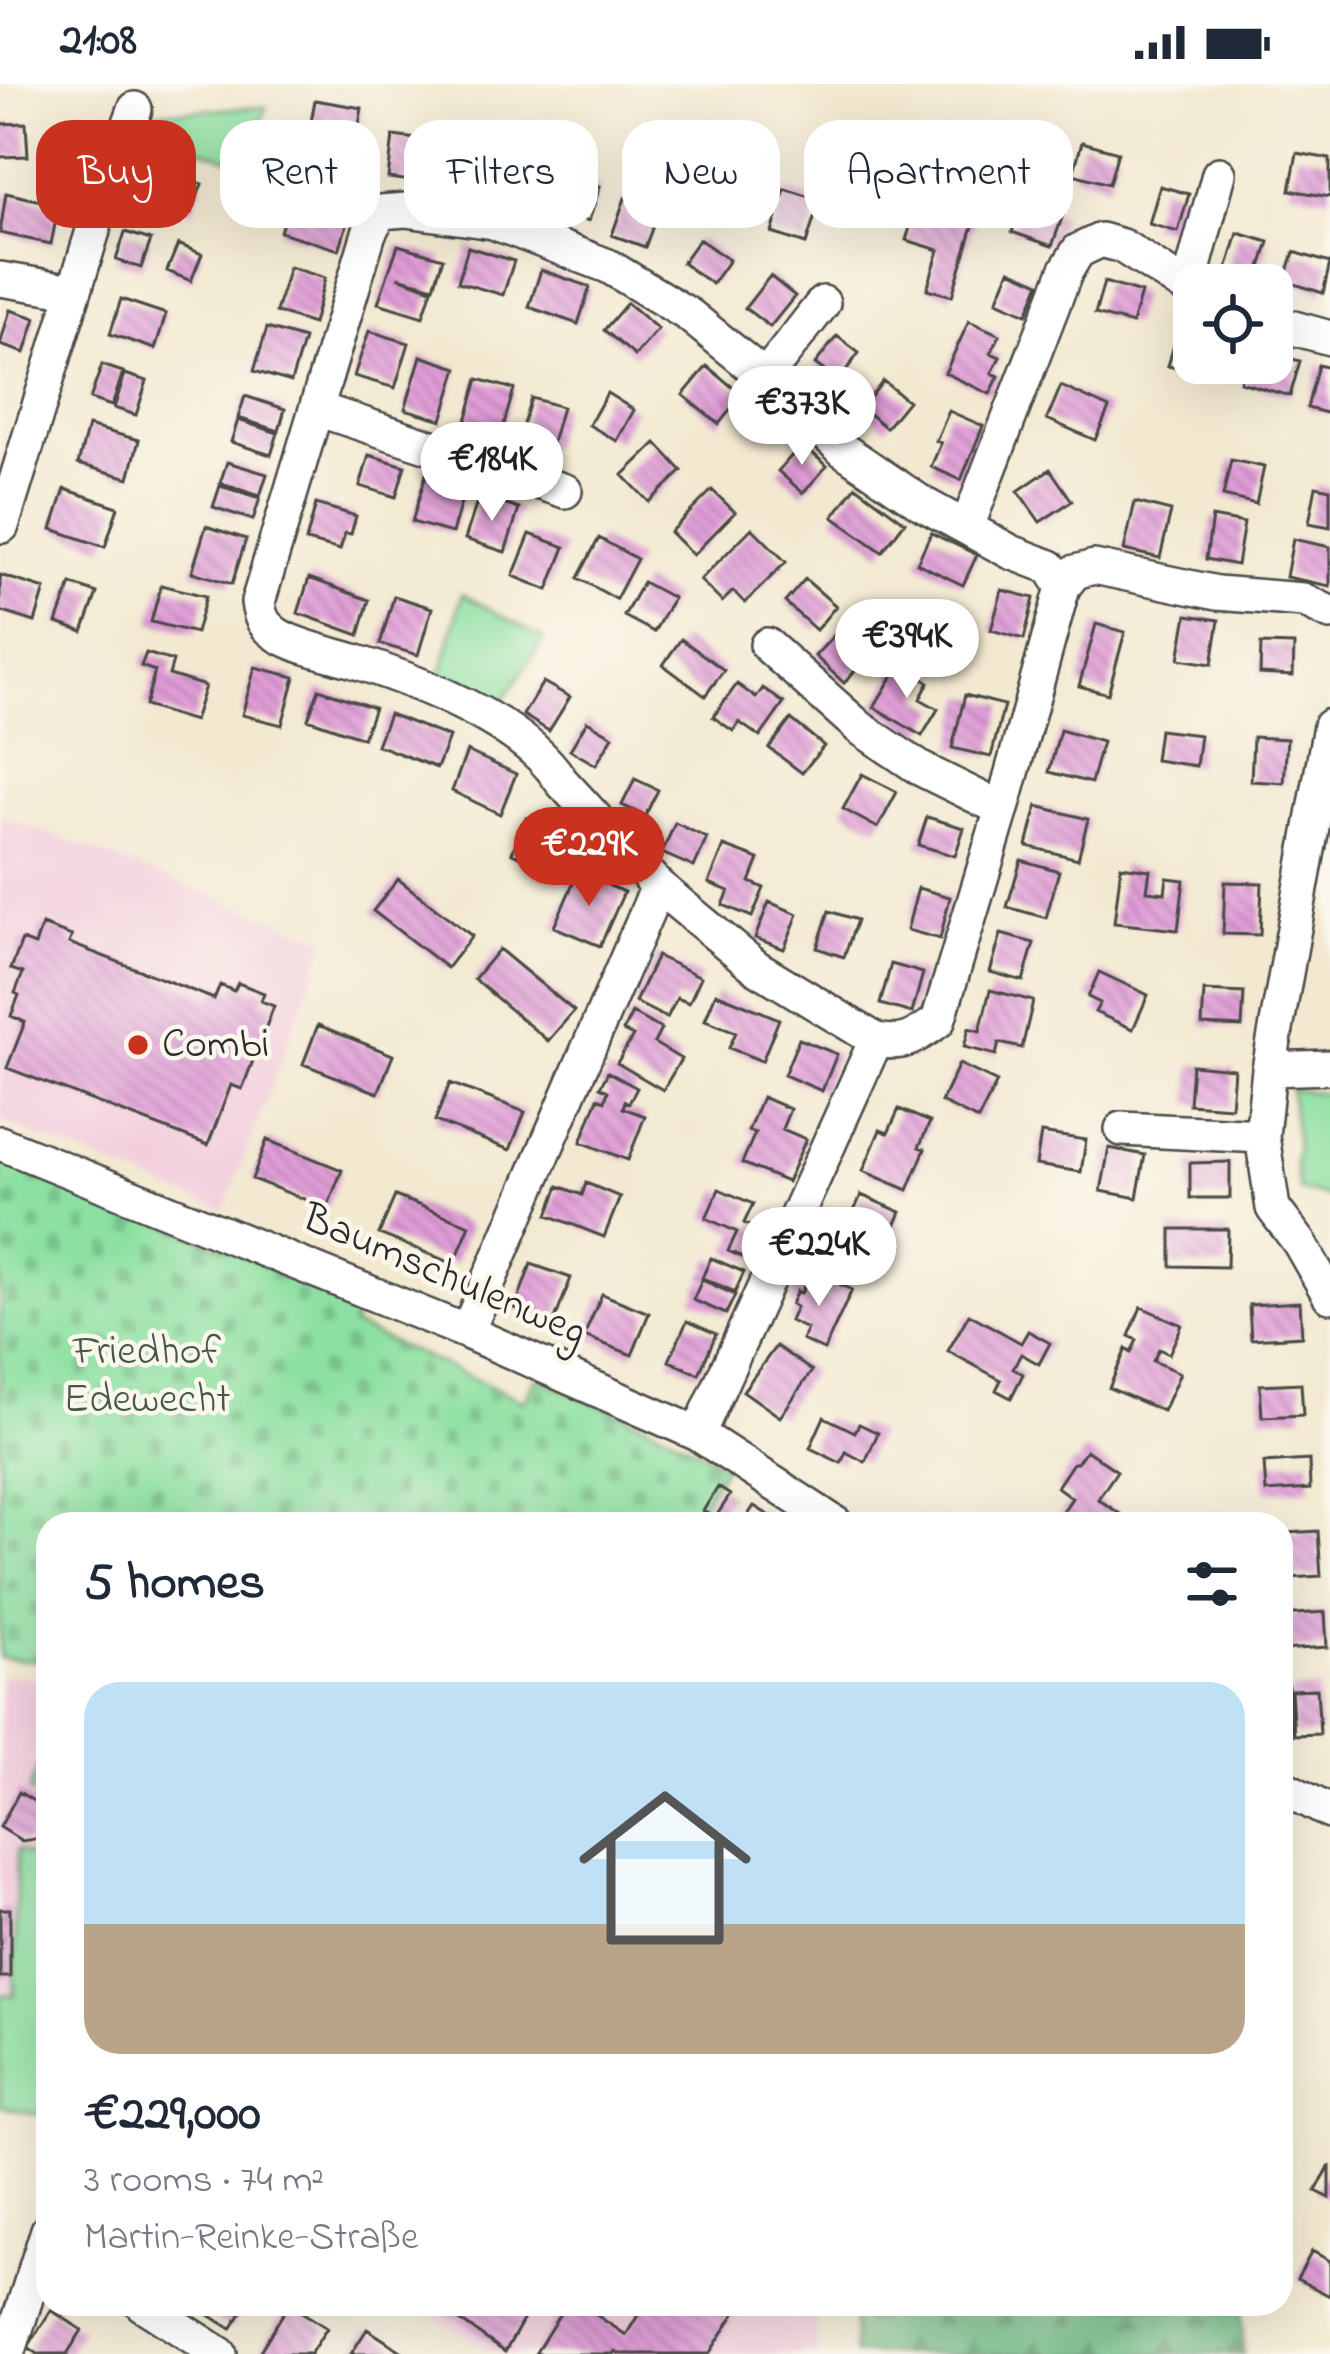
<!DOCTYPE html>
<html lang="en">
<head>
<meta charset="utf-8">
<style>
	:root { --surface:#fff; --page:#f2f2f3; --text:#1f2937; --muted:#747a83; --line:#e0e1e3; --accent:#c8321e }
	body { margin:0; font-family:"Indie Flower",sans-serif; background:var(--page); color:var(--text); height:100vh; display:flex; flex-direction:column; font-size:45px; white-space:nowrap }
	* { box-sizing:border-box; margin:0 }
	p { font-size:39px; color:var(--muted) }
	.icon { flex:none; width:66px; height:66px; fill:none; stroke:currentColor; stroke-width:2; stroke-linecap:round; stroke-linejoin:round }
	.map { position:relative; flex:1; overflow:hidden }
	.sheet { position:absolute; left:36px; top:1428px; width:1257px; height:804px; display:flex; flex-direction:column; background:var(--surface); border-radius:36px; box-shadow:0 12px 48px #0002 }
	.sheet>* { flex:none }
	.top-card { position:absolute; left:36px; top:36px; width:1260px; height:108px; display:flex; gap:24px }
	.tools { position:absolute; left:1173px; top:180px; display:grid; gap:24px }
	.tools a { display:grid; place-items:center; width:120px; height:120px; border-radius:24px; background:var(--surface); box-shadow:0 12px 48px #0002; font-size:60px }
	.price { position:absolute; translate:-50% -102px; padding:0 27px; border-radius:42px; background:#fff; color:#222; font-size:39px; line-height:78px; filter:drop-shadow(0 3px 6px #0008) }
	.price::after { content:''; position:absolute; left:50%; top:72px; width:36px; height:27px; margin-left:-18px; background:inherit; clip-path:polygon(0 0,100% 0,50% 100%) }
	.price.on { background:var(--accent); color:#fff }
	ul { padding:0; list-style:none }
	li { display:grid; align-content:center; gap:24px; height:636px; padding:0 48px }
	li+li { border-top:3px solid var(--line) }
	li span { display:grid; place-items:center; height:372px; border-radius:36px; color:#555 }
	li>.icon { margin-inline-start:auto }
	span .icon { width:216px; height:216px; fill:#fffc; stroke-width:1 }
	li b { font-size:51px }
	h2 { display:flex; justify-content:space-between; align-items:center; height:144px; padding:0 48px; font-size:51px }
	.tag { padding:0 42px; border-radius:36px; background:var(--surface); box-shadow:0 12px 48px #0002; font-size:42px; line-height:108px }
	.tag.on { background:var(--accent); color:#fff }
	.status { display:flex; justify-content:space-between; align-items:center; height:84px; padding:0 60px; background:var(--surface); direction:ltr }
	.status svg { height:33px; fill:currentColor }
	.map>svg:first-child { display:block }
</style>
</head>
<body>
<div class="status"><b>21:08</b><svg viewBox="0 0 49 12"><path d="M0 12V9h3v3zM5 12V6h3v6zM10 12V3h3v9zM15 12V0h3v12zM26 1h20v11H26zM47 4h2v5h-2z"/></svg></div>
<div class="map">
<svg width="1330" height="2270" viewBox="0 0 1330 2270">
	<defs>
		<pattern id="forest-firs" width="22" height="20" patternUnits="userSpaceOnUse" patternTransform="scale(3)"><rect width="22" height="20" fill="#71be87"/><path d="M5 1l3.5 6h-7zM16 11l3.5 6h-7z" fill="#5d9b6f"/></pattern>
		<pattern id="cemetery-stones" width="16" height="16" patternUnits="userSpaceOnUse" patternTransform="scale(3)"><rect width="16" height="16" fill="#8ce0a1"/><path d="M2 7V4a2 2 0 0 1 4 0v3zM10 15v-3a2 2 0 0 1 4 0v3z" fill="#79c08b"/></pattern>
		<pattern id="building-back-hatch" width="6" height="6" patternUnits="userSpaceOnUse" patternTransform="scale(3)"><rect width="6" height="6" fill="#e09dd7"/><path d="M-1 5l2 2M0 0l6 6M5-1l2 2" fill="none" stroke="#b680af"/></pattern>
	</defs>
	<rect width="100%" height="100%" fill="#fbf7ec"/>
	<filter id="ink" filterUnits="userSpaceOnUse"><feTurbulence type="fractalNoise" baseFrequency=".00833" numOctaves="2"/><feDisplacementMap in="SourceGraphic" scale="24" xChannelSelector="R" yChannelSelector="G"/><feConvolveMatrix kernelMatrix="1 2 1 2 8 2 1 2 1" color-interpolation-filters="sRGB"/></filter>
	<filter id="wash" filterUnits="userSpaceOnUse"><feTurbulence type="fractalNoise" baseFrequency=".004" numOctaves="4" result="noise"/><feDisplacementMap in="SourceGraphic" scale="48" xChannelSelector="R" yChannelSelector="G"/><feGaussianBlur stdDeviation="2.7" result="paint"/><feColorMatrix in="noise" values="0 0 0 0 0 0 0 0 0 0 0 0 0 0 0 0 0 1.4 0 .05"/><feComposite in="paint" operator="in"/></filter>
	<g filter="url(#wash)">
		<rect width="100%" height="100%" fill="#f3e9d1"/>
		<path fill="#f3cfde" d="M0,731L327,855L224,1127L0,1037Z
			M0,1591L48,1595V2015L39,2031L0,2022Z
			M413,2220H818L816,2270H497Z"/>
		<path fill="url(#forest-firs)" stroke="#4e7459" stroke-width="3" d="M853,2220H1242L1243,2270H854Z"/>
		<path fill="url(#cemetery-stones)" stroke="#5c8666" stroke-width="3" d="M0,1075L363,1219L352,1241L524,1317L536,1294L667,1349L725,1381L689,1440H48V1577L0,1574Z"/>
		<path fill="#8ce0a1" stroke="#5c8666" stroke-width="3" d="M266,23L248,81L136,44L141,29Z
			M462,510L544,555L495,629L439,597Z
			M1290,1005L1330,1010V1113L1299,1106L1295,1079L1297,1061Z
			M48,1656V1718L29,1707Z
			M17,1766L44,1780L48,1775V2015L39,2031L0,2022V1911H14Z"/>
		<g id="blocks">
			<path fill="url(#building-back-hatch)" d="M315,16L362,24L351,86L304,78Z
				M26,39L28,72L0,73V40Z
				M94,42L95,89L60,90L58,43Z
				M393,52L441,58L436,100L388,94Z
				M1082,58L1118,68L1109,100L1073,90Z
				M471,59L522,66L515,115L464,108Z
				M1297,69L1330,75V113L1290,106Z
				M163,87L202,100L192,128L154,115Z
				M548,87L600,102L589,137L537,121Z
				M970,101L984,105L952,212L927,205L939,166L906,156L917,121L960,134Z
				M1160,102L1189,110L1178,148L1149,140Z
				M785,105L820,116L806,160L772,149Z
				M6,109L59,121L51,160L0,149Z
				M625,114L659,126L645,163L612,151Z
				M1023,117L1063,131L1052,162L1012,148Z
				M289,119L348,137L339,166L280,148Z
				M125,148L151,156L141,184L116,176Z
				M1238,149L1269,158L1256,199L1226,189Z
				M699,155L729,176L712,200L682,179Z
				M178,160L202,170L191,197L167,187Z
				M398,161L443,174L434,203L398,193L432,205L423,233L378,219Z
				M468,163L514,177L503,211L458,198Z
				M1294,168L1330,179L1323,209L1285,197Z
				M289,183L325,194L313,240L276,228Z
				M541,186L590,203L578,240L529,223Z
				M1010,186L1040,199L1027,230L997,217Z
				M770,192L795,212L770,243L745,224Z
				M1104,198L1141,209L1132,240L1095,230Z
				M121,215L166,230L155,265L110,250Z
				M627,219L658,245L635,272L604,246Z
				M10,226L36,234L25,269L0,261Z
				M969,237L1000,251L991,269L1000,273L992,289L999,292L990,310L945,289Z
				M267,244L304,255L291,298L254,287Z
				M369,247L409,259L395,304L354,292Z
				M1177,250L1194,255V279H1209L1205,292L1168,282Z
				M837,252L859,269L838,297L815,280Z
				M1272,270L1300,277L1290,312L1240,298L1245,279H1272Z
				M421,272L458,284L442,336L405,325Z
				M102,281L123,288L112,322L90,315Z
				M1318,281L1330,284V330L1307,324Z
				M707,282L742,311L719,340L683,311Z
				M125,290L147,297L136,331L114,324Z
				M478,295L514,305L500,354L464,344Z
				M883,297L908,317L886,344L862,324Z
				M1061,302L1109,324L1095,356L1047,335Z
				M607,309L634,326L617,357L589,341Z
				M245,312L285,325L279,347L238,334Z
				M531,314L562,323L551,363L519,354Z
				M949,327L983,342L961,396L931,383L941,359L936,357Z
				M238,336L278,349L271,371L231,358Z
				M88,342L139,356L129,394L78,380Z
				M656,359L682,387L649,418L623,391Z
				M802,360L827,382L803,409L778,387Z
				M369,371L405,382L396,413L360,402Z
				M1231,376L1264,383L1256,420L1223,412Z
				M227,378L267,390L260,412L220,399Z
				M1050,385L1072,417L1040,438L1018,407Z
				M427,387L467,398L452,449L412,438Z
				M220,402L260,414L253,436L213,423Z
				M856,402L905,438L882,468L833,433Z
				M1316,402L1330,405V443L1309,439Z
				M65,405L118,423L105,463L52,445Z
				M712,406L735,428L693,471L670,448Z
				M479,412L519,425L505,468L465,455Z
				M1135,418L1171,427L1160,474L1124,466Z
				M316,420L356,432L351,450L345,449L340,466L306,457Z
				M1212,433L1244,439L1237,481L1206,475Z
				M206,442L246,455L232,500L192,488Z
				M752,444L786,478L745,519L733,507L722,518L700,496Z
				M931,449L977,471L963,501L917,479Z
				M530,450L565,463L548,506L513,492Z
				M599,454L637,475L616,515L578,494Z
				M1293,455L1330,463V502L1286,493Z
				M0,491L45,505L35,538L0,527Z
				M309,494L369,516L359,551L298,529Z
				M805,495L836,522L816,546L785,518Z
				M643,498L673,514L654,548L624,532Z
				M71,500L97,509L83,548L57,539Z
				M161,501L206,512L196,549L151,538Z
				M1002,506L1034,514L1024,555L991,546Z
				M394,512L432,524L418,571L380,560Z
				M1187,531L1219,536L1212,580L1179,575Z
				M1096,540L1125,548L1108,610L1079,602Z
				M837,548L866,575L844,599L815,572Z
				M681,555L724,586L705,612L663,581Z
				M1261,560L1294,561L1293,592L1260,590Z
				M146,569L173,577L169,591L205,602L194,637L145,622L155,587L141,582Z
				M899,581L929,598L920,615L938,625L922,652L874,623Z
				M255,583L295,593L282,641L242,631Z
				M543,598L570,613L549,647L523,631Z
				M737,600L756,614L763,604L784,619L760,653L739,638L733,647L713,633Z
				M319,605L374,624L363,654L308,635Z
				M965,611L1004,621L991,673L952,664Z
				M389,630L449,653L437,684L377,661Z
				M791,635L824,662L802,689L769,664Z
				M587,637L613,652L596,681L570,666Z
				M1060,646L1102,658L1091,699L1049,688Z
				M1159,646L1200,651L1196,682L1155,676Z
				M1253,653L1287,655L1284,699L1251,697Z
				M467,667L516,690L500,730L452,707Z
				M862,690L897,708L878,744L843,725Z
				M635,695L658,706L645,732L622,721Z
				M1037,722L1088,735L1078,775L1027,762Z
				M927,733L964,744L955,772L918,761Z
				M526,734L571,753L557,787L512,769Z
				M675,739L707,754L694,783L662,769Z
				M724,762L759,775L750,798L764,804L752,833L723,821L729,807L709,799Z
				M1021,776L1059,787L1046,834L1007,823Z
				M1121,782L1150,786L1147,807L1165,809L1167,794L1184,796L1178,846L1114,839Z
				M578,788L624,808L600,862L554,843Z
				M398,795L472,852L447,884L373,827Z
				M1225,798L1262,799L1260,851L1223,850Z
				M918,804L950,813L940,855L907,846Z
				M769,818L798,830L784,865L755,854Z
				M829,827L857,836L844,873L817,864Z
				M42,841L72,852L69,859L214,915L220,901L234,907L238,899L264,909L261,917L274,922L242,1005L231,1001L208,1061L7,984L25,938L11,932L19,911L15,909L23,889L11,885L22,856L35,861Z
				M1001,850L1034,859L1023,897L990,888Z
				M499,865L574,927L548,957L474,895Z
				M657,872L701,893L689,919L677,914L667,934L635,918Z
				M891,880L923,889L912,929L880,920Z
				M1099,888L1148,911L1133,945L1095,928L1100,919L1088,913Z
				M990,906L1033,917L1022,964L999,959L996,971L964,963L969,944L980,947Z
				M1204,907L1244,909L1242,943L1202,941Z
				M716,909L779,935L762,977L729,964L736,948L705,936Z
				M632,929L661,945L654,959L681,975L663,1006L617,979L633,952L623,947Z
				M318,941L393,971L378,1009L303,980Z
				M799,955L837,970L822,1007L784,991Z
				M959,980L997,998L978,1036L941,1018Z
				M1192,981L1234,985L1231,1023L1189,1020Z
				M608,988L637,1004L629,1019L625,1017L623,1024L645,1032L628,1076L581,1058L598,1014L605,1017L608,1007L600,1003Z
				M450,999L525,1028L510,1066L435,1037Z
				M762,1013L790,1025L782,1045L806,1055L787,1098L742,1079L755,1049L748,1047Z
				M899,1025L930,1038L919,1063L925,1065L908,1106L863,1087L880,1046L888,1049Z
				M1041,1049L1086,1056L1081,1088L1036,1081Z
				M267,1056L342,1086L327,1124L252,1095Z
				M1109,1064L1145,1071L1137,1114L1101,1107Z
				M1230,1078V1114H1190V1079Z
				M586,1099L620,1113L604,1153L548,1131L559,1102L582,1111Z
				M719,1105L753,1120L744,1139L764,1148L751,1177L728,1167L737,1148L706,1134Z
				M861,1111L901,1128L892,1149L852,1132Z
				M395,1112L470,1141L454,1180L379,1150Z
				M839,1137L871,1149L854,1190L822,1177Z
				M1171,1145H1228L1227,1183L1171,1182Z
				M711,1174L744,1188L735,1208L702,1194Z
				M531,1180L571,1194L554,1238L515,1224Z
				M812,1187L852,1206L824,1266L802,1256L807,1245L790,1237L796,1223L791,1220L797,1207L801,1209Z
				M702,1196L735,1211L726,1230L693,1216Z
				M602,1210L649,1229L632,1271L584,1252Z
				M1300,1218L1302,1252L1251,1255L1249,1221Z
				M1141,1223L1182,1241L1169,1270L1159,1265L1153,1277L1180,1289L1163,1327L1109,1304L1126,1265L1131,1269L1137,1256L1129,1252Z
				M969,1230L1021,1259L1028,1247L1050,1259L1039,1280L1021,1270L1013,1284L1023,1290L1011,1314L996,1306L1001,1296L948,1267Z
				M687,1237L716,1250L699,1290L669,1277Z
				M776,1262L812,1287L780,1333L743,1307Z
				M1301,1299L1303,1331L1262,1333L1260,1301Z
				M824,1333L855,1348L859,1340L878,1349L865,1378L846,1368L841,1379L810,1364Z
				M1086,1366L1117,1387L1098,1415L1126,1434L1122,1440H1054L1072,1414L1057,1403L1073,1379H1077Z
				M1309,1376L1310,1405L1266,1408L1264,1379Z
				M718,1403L730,1411L715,1434L703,1427Z
				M754,1422L783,1440H742Z
				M1318,1447L1321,1492L1290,1494L1287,1449Z
				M1325,1528L1327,1563L1282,1566L1281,1531Z
				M1281,1602H1288L1291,1647H1281Z
				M1317,1605L1320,1650L1294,1651L1291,1606Z
				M19,1708L48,1726V1759L40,1754L22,1757L0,1743Z
				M0,1825H10V1893H0Z
				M1330,2081V2114L1316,2107Z
				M1312,2167L1330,2177V2212L1297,2195Z
				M192,2220H247L231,2245Z
				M289,2220L327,2244L310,2270H265L260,2267Z
				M428,2220H532L505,2268L465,2240Z
				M566,2220H580L626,2251L645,2220H741L709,2270H620L615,2267L613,2270H535Z
				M51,2226L82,2246L67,2270H38L28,2263Z
				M367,2245L406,2270H351Z"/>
		</g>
	</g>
	<g filter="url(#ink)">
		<use href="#blocks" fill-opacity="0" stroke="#494844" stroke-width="3"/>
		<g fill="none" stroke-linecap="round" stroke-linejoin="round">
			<defs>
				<path id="minor" d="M0,195L74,207
					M1188,205L1219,90
					M1272,238L1330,254
					M765,293L823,219
					M317,325L565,407
					M2,442L104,111L135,25
					M967,443L1066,187L1078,167L1101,156L1122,162L1194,208
					M767,561L860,644L921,685L1002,725
					M1330,642L1269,985L1262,1052L1273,1124L1299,1158L1330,1212
					M876,956L756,883L658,802L561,697C524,638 419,598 354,577C333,570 292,562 275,549C263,540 260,533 258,518L369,149L380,128L406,126L493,138L608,182L689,231L765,293L843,366L923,420L1011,468L1050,483L1063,503L1075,488L1094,483L1217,509L1303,516L1330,529
					M1269,985L1330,983
					M1122,1045L1262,1052
					M0,1059L467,1248L698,1350L836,1440
					M467,1248L658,802
					M698,1350L876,956C905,962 915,953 938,937L1002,725L1063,503
					M1281,1702L1330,1728
					M142,2220L220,2270
					M8,2270L48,2146"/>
			</defs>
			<use href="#minor" stroke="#494844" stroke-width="38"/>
			<use href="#minor" stroke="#fff" stroke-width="33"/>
		</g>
	</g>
	<circle fill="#c8321e" stroke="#fbf7ec" stroke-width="4.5" cx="138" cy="961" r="12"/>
	<g text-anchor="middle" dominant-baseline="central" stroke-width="9" stroke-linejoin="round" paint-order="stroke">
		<g font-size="42" fill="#2b2b2b" stroke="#fbf7ec" text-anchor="start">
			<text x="162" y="961">Combi</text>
		</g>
		<g font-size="42" fill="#2b2b2b" stroke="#fbf7ec">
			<text transform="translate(444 1192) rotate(23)">Baumschulenweg</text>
		</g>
		<g font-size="42" fill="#435848" stroke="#fbf7ec">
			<text x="147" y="1268">Friedhof<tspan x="147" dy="48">Edewecht</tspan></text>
		</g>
	</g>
</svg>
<div class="tools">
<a><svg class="icon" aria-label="locate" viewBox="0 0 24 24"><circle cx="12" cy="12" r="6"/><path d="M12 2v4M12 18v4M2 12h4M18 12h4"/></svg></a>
</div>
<b class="price" style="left:802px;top:384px">€373K</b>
<b class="price" style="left:492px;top:440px">€184K</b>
<b class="price" style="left:907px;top:617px">€394K</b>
<b class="price on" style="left:589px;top:825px">€229K</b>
<b class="price" style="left:819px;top:1225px">€224K</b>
<div class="top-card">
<a class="tag on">Buy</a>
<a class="tag">Rent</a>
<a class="tag">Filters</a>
<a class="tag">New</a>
<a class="tag">Apartment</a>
</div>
<section class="sheet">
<h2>5 homes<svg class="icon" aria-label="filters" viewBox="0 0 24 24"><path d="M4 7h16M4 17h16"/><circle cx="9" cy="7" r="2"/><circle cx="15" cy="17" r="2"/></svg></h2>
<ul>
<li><span style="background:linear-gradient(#bfe0f5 65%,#b9a48a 0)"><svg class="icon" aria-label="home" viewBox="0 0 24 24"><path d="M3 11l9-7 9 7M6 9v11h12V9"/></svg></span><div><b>€229,000</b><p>3 rooms · 74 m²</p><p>Martin-Reinke-Straße</p></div></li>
</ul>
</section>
</div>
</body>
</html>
